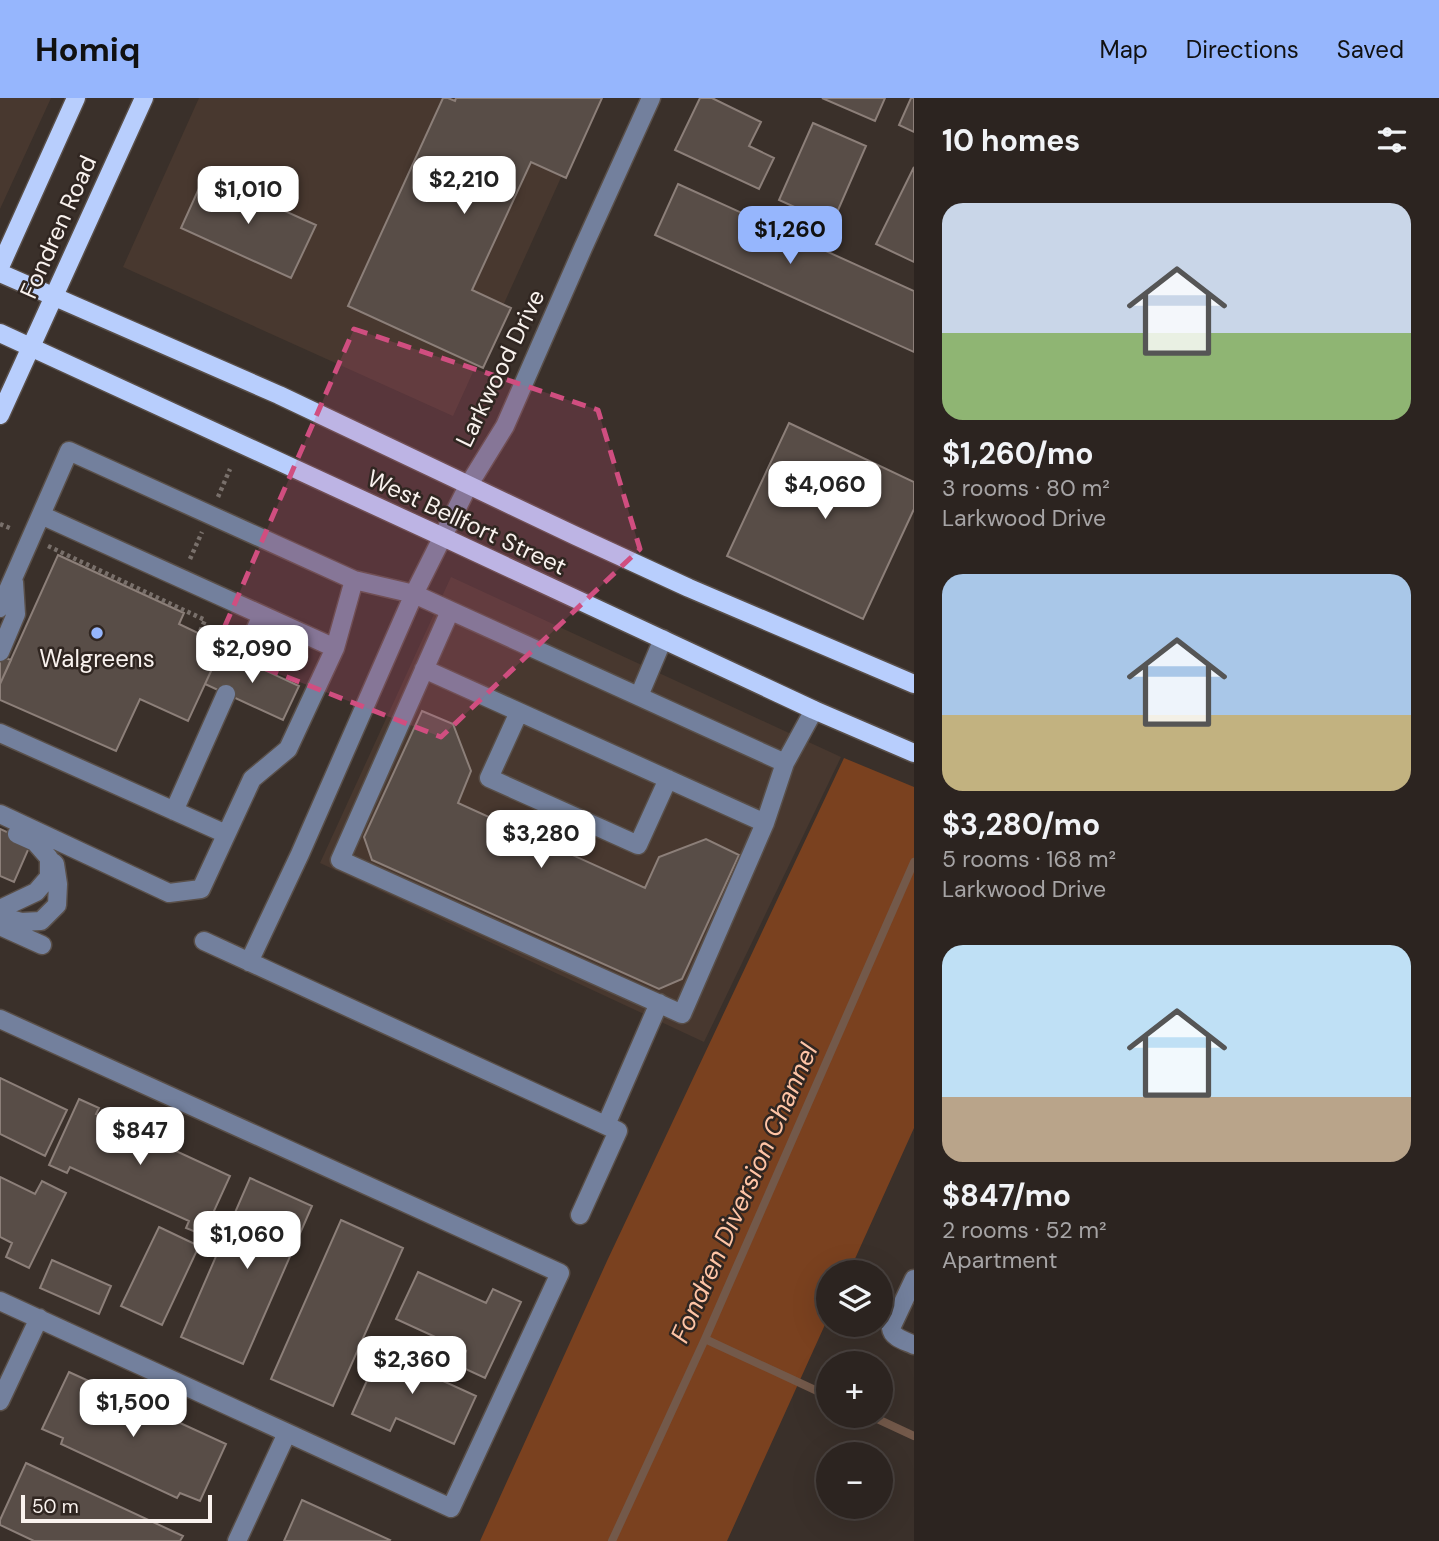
<!DOCTYPE html>
<html lang="en">
<head>
<meta charset="utf-8">
<style>
	:root { --surface:#2c2420; --page:#342c29; --text:#f1f3f6; --muted:#a6a4a5; --line:#48413e; --accent:#96b6fd }
	body { margin:0; font-family:"DM Sans",sans-serif; background:var(--page); color:var(--text); height:100vh; display:flex; flex-direction:column; font-size:26px; white-space:nowrap }
	* { box-sizing:border-box; margin:0 }
	p { font-size:23px; color:var(--muted) }
	.icon { flex:none; width:38px; height:38px; fill:none; stroke:currentColor; stroke-width:2; stroke-linecap:round; stroke-linejoin:round }
	.map { position:relative; flex:1; overflow:hidden }
	.sheet { display:flex; flex-direction:column; background:var(--surface); width:525px }
	.sheet>* { flex:none }
	.tools { position:absolute; left:816px; top:1162px; display:grid; gap:14px }
	.tools a { display:grid; place-items:center; width:77px; height:77px; border-radius:50%; background:var(--surface); box-shadow:0 7px 28px #0002,0 0 0 2px var(--line); font-size:35px }
	.scale { position:absolute; left:21px; bottom:18px; width:191px; box-sizing:border-box; padding-left:7px; border:4px solid #f9f2ee; border-top:0; font-size:19px; line-height:24px; white-space:nowrap; color:#f9f2ee; -webkit-text-stroke:5px #302621; paint-order:stroke }
	.price { position:absolute; translate:-50% -60px; padding:0 16px; border-radius:14px; background:#fff; color:#222; font-size:23px; line-height:46px; filter:drop-shadow(0 2px 4px #0008) }
	.price::after { content:''; position:absolute; left:50%; top:42px; width:21px; height:16px; margin-left:-10px; background:inherit; clip-path:polygon(0 0,100% 0,50% 100%) }
	.price.on { background:var(--accent); color:#111 }
	ul { padding:0; list-style:none }
	li { display:grid; align-content:center; gap:14px; height:371px; padding:0 28px }
	li span { display:grid; place-items:center; height:217px; border-radius:21px; color:#555 }
	li>.icon { margin-inline-start:auto }
	span .icon { width:126px; height:126px; fill:#fffc; stroke-width:1 }
	li b { font-size:30px }
	h2 { display:flex; justify-content:space-between; align-items:center; height:84px; padding:0 28px; font-size:30px }
	header { display:flex; align-items:center; gap:42px; box-sizing:border-box; height:98px; padding:0 35px; background:var(--accent); color:#111 }
	header strong { font-size:33px }
	nav { display:flex; gap:38px; margin-inline-start:auto; font-size:24px }
	main { display:flex; flex:1; min-height:0 }
	.map>svg:first-child { display:block }
</style>
</head>
<body>
<header>
<strong>Homiq</strong>
<nav><a>Map</a><a>Directions</a><a>Saved</a></nav>
</header>
<main>
<div class="map">
<svg width="914" height="1443" viewBox="0 0 914 1443">
	<rect width="100%" height="100%" fill="#3a302a"/>
	<path fill="#48382f" d="M0,0H51L0,111Z
		M199,0H597L453,318L123,169Z
		M451,479L841,659L704,944L320,765Z"/>
	<path fill="#7a411f" d="M844,660L914,689V1030L849,1174H828V1220L727,1443H480L607,1163Z"/>
	<g fill="none" stroke-linecap="round" stroke-linejoin="round">
		<path stroke="#73594a" stroke-width="8" d="M705,1241L828,1298
			M871,1318L914,1338
			M612,1443L705,1241L914,764"/>
	</g>
	<path fill="#584d47" stroke="#8c7f79" stroke-width="2" d="M443,0H448L455,3L456,0H602L566,80L531,64L472,192L511,210L483,270L348,208Z
		M700,0H712L761,24L749,48L774,60L759,91L675,52Z
		M822,0H885L875,23Z
		M911,0H914V34L899,27Z
		M813,25L866,48L832,126L779,102Z
		M914,69V164L876,146Z
		M205,77L316,127L291,180L181,130Z
		M678,86L914,193V254L655,137Z
		M789,325L914,384V411L863,521L727,458Z
		M58,457L184,515L179,526L223,547L188,623L140,601L116,653L0,602V586Z
		M221,552L299,588L283,622L205,586Z
		M0,558L11,562L0,586Z
		M422,613L453,626L471,673L458,705L645,790L659,759L706,741L739,757L682,881L659,891L372,762L364,739Z
		M0,731L31,745L14,784L0,778Z
		M0,980L67,1012L45,1058L0,1036Z
		M79,1001L99,1010L96,1016L230,1078L203,1137L186,1130L189,1123L70,1069L67,1075L49,1067Z
		M0,1079L35,1096L42,1083L66,1095L29,1170L6,1159L12,1145L0,1139Z
		M250,1080L312,1108L243,1266L181,1239Z
		M341,1122L403,1150L333,1308L271,1281Z
		M159,1129L199,1148L162,1227L121,1208Z
		M52,1162L111,1188L99,1216L40,1190Z
		M418,1174L486,1205L493,1191L521,1204L485,1280L459,1268L466,1253L396,1221Z
		M386,1240L414,1253L408,1267L476,1298L454,1346L396,1320L390,1333L352,1316Z
		M69,1274L226,1346L200,1403L180,1395L177,1400L61,1346L63,1340L42,1331Z
		M26,1365L183,1438L180,1443H34L0,1427V1422Z
		M302,1402L390,1442L389,1443H284Z"/>
	<g fill="none" stroke-linecap="round" stroke-linejoin="round">
		<path stroke="#574d47" stroke-width="18" stroke-dasharray="18 9" stroke-linecap="butt" d="M226,596L242,562"/>
		<defs>
			<path id="minor" d="M41,417L335,550
				M0,510L69,353L354,482L414,496L785,665
				M450,513L340,762L682,916L765,725L785,665L814,612
				M0,554L16,516L14,484
				M242,562L262,517
				M424,571L765,725
				M639,598L663,541
				M519,614L489,680L638,747L668,681
				M0,635L226,736
				M174,713L226,596
				M0,716L169,795L201,791L252,681L288,651L335,550L354,482
				M0,811L36,794L49,779V760L35,744L17,736
				M0,818L21,824L41,823L57,807L58,786L55,766L53,764
				M0,828L42,847
				M204,843L618,1033L580,1117
				M249,864L300,756L414,496L468,388L505,328L583,150L651,0
				M0,921L560,1175L451,1410L0,1203
				M606,1027L659,905
				M914,1181L891,1230C892,1240 906,1243 914,1247
				M0,1303L39,1220
				M237,1443L287,1335"/>
			<path id="major" d="M0,169L76,0
				M0,175L279,297L576,438L689,490L914,586
				M0,235L443,439L814,612L914,655
				M0,317L144,0"/>
		</defs>
		<use href="#minor" stroke="#594f49" stroke-width="21"/>
		<use href="#major" stroke="#594f49" stroke-width="21"/>
		<path stroke="#79706b" stroke-width="4.5" stroke-dasharray="3.5 3.5" stroke-linecap="butt" d="M218,399L230,371
			M0,426L12,431
			M48,448L205,522L199,536
			M190,461L202,434"/>
		<use href="#minor" stroke="#73809d" stroke-width="18"/>
		<use href="#major" stroke="#b8cefd" stroke-width="18"/>
	</g>
	<path fill="#d04e80" fill-opacity="0.2" stroke="#d04e80" stroke-width="5" stroke-dasharray="14 9" stroke-linejoin="round" d="M354,231L598,312L640,451L441,639L215,551Z"/>
	<circle fill="#96b6fd" stroke="#302621" stroke-width="2.5" cx="97" cy="535" r="7"/>
	<g text-anchor="middle" dominant-baseline="central" stroke-width="5" stroke-linejoin="round" paint-order="stroke">
		<g font-size="24" fill="#f9f2ee" stroke="#302621">
			<text transform="translate(58 129) rotate(-66)">Fondren Road</text>
			<text transform="translate(500 270) rotate(-64)">Larkwood Drive</text>
			<text transform="translate(467 424) rotate(25)">West Bellfort Street</text>
		</g>
		<g font-size="24" fill="#f9f2ee" stroke="#302621">
			<text x="97" y="560">Walgreens</text>
		</g>
		<g font-size="26" font-style="italic" fill="#ffc4a5" stroke="#302621">
			<text transform="translate(744 1095) rotate(-66)">Fondren Diversion Channel</text>
		</g>
	</g>
</svg>
<div class="tools">
<a><svg class="icon" aria-label="layers" viewBox="0 0 24 24"><path d="M12 4l9 5-9 5-9-5zM3 14l9 5 9-5"/></svg></a>
<a>+</a>
<a>−</a>
</div>
<div class="scale">50 m</div>
<b class="price" style="left:464px;top:118px">$2,210</b>
<b class="price" style="left:248px;top:128px">$1,010</b>
<b class="price on" style="left:790px;top:168px">$1,260</b>
<b class="price" style="left:825px;top:423px">$4,060</b>
<b class="price" style="left:252px;top:587px">$2,090</b>
<b class="price" style="left:541px;top:772px">$3,280</b>
<b class="price" style="left:140px;top:1069px">$847</b>
<b class="price" style="left:247px;top:1173px">$1,060</b>
<b class="price" style="left:412px;top:1298px">$2,360</b>
<b class="price" style="left:133px;top:1341px">$1,500</b>
</div>
<section class="sheet">
<h2>10 homes<svg class="icon" aria-label="filters" viewBox="0 0 24 24"><path d="M4 7h16M4 17h16"/><circle cx="9" cy="7" r="2"/><circle cx="15" cy="17" r="2"/></svg></h2>
<ul>
<li><span style="background:linear-gradient(#c9d6e8 60%,#8fb573 0)"><svg class="icon" aria-label="home" viewBox="0 0 24 24"><path d="M3 11l9-7 9 7M6 9v11h12V9"/></svg></span><div><b>$1,260/mo</b><p>3 rooms · 80 m²</p><p>Larkwood Drive</p></div></li>
<li><span style="background:linear-gradient(#a9c7e8 65%,#c2b280 0)"><svg class="icon" aria-label="home" viewBox="0 0 24 24"><path d="M3 11l9-7 9 7M6 9v11h12V9"/></svg></span><div><b>$3,280/mo</b><p>5 rooms · 168 m²</p><p>Larkwood Drive</p></div></li>
<li><span style="background:linear-gradient(#bfe0f5 70%,#b9a48a 0)"><svg class="icon" aria-label="home" viewBox="0 0 24 24"><path d="M3 11l9-7 9 7M6 9v11h12V9"/></svg></span><div><b>$847/mo</b><p>2 rooms · 52 m²</p><p>Apartment</p></div></li>
</ul>
</section>
</main>
</body>
</html>
